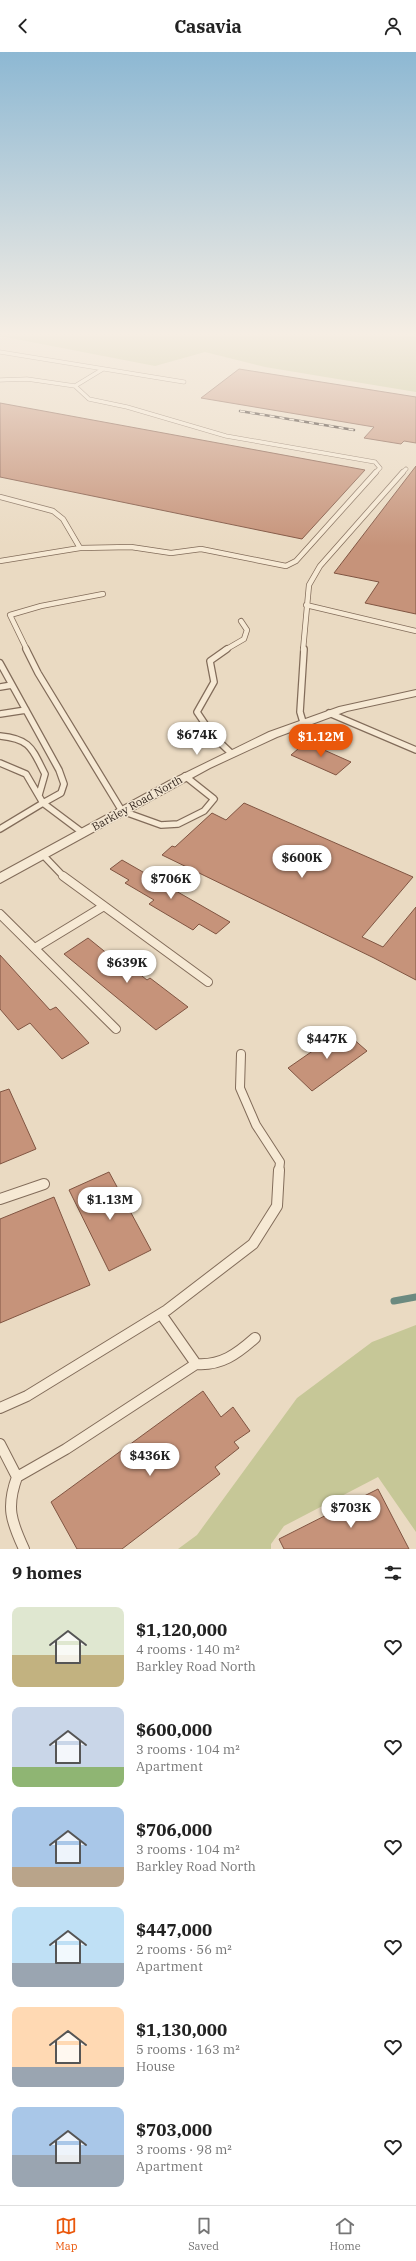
<!DOCTYPE html>
<html lang="en">
<head>
<meta charset="utf-8">
<style>
	:root { --surface:#fff; --page:#f2f2f2; --text:#222; --muted:#767676; --line:#e0e0e0; --accent:#ea580c }
	body { margin:0; font-family:"IBM Plex Serif",serif; background:var(--page); color:var(--text); height:100vh; display:flex; flex-direction:column; font-size:15px; white-space:nowrap }
	* { box-sizing:border-box; margin:0 }
	p { font-size:13px; color:var(--muted) }
	.icon { flex:none; width:22px; height:22px; fill:none; stroke:currentColor; stroke-width:2; stroke-linecap:round; stroke-linejoin:round }
	.map { position:relative; height:1497px; overflow:hidden }
	.sheet { display:flex; flex-direction:column; background:var(--surface); flex:1 }
	.sheet>* { flex:none }
	.price { position:absolute; translate:-50% -34px; padding:0 9px; border-radius:14px; background:#fff; color:#222; font-size:13px; line-height:26px; filter:drop-shadow(0 1px 2px #0008) }
	.price::after { content:''; position:absolute; left:50%; top:24px; width:12px; height:9px; margin-left:-6px; background:inherit; clip-path:polygon(0 0,100% 0,50% 100%) }
	.price.on { background:var(--accent); color:#fff }
	ul { padding:0; list-style:none }
	li { display:flex; align-items:center; gap:12px; height:100px; padding:0 12px }
	li span { display:grid; place-items:center; flex:none; width:112px; height:80px; border-radius:8px; color:#555 }
	li>.icon { margin-inline-start:auto }
	span .icon { width:48px; height:48px; fill:#fffc; stroke-width:1 }
	li b { font-size:17px }
	h2 { display:flex; justify-content:space-between; align-items:center; height:48px; padding:0 12px; font-size:17px }
	header { display:flex; justify-content:space-between; align-items:center; height:52px; padding:0 12px; background:var(--surface); font-size:18px; font-weight:700 }
	.tabs { display:flex; justify-content:space-around; align-items:center; height:56px; border-top:1px solid var(--line); background:var(--surface); font-size:11px; color:var(--muted) }
	.tabs a { display:grid; justify-items:center; gap:2px }
	.tabs .on { color:var(--accent) }
	.map>svg:first-child { display:block }
</style>
</head>
<body>
<header><svg class="icon" aria-label="back" viewBox="0 0 24 24"><path d="M15 5l-7 7 7 7"/></svg>Casavia<svg class="icon" aria-label="person" viewBox="0 0 24 24"><circle cx="12" cy="8" r="4"/><path d="M4 21q1-7 8-7t8 7"/></svg></header>
<div class="map">
<svg width="416" height="1497" viewBox="0 0 416 1497">
	<rect width="100%" height="100%" fill="#eadac2"/>
	<path fill="#c6c797" d="M0,284H416V340L265,315L205,300L155,314Z
		M416,1273V1480L378,1425L284,1474L271,1492V1497H178L197,1483L297,1346L372,1290Z"/>
	<g fill="none" stroke-linecap="round" stroke-linejoin="round">
		<path stroke="#6c8a80" stroke-width="7" d="M394,1249L416,1245"/>
	</g>
	<path fill="#c6937a" stroke="#805542" d="M239,317L416,345V391L404,389L401,392L364,386L374,375L201,346Z
		M0,351L365,418L302,487L0,425Z
		M416,414V562L365,551L379,530L334,521Z
		M306,690L351,710L336,723L291,703Z
		M244,751L413,825L362,885L383,895L416,855V928L374,906L162,803L172,794L175,795L212,761L226,768Z
		M122,808L230,870L216,882L199,872L193,878L149,852L154,848L125,831L129,828L110,817Z
		M88,886L109,903L113,901L147,928L150,926L188,955L156,978L64,902Z
		M0,903L50,958L56,955L89,991L62,1007L30,971L18,978L0,957Z
		M343,978L367,999L312,1039L288,1016Z
		M9,1037L36,1097L0,1112V1040Z
		M109,1120L151,1198L109,1219L69,1138Z
		M54,1145L90,1233L0,1271V1167Z
		M203,1339L221,1365L233,1355L250,1379L234,1390L239,1396L215,1415L220,1422L122,1497H77L51,1450Z
		M378,1437L409,1497H284L279,1487Z"/>
	<g fill="none" stroke-linecap="round" stroke-linejoin="round">
		<defs>
			<path id="lane-far4" d="M0,300L184,330
				M0,328L27,327L75,334L103,317
				M75,334L89,347L127,355L226,384L375,410L380,416L375,421
				M402,421L406,417"/>
			<path id="lane-far3" d="M0,445L53,459L63,467L80,496L0,509
				M80,496L131,495L171,501L201,497L286,514L296,509L376,420
				M306,553L416,579
				M27,598L10,563L41,554L103,542
				M225,598L244,587L247,578L241,569
				M303,598L309,533L320,514L403,420"/>
			<path id="lane-far2" d="M26,597L38,621L122,759L161,773L178,772L204,759L214,747L185,724
				M227,597L210,609L214,630L197,660L213,684L231,701
				M0,611L59,718L64,732L61,741L43,751L26,722L0,711
				M0,635L12,633
				M329,661L416,698
				M0,662L26,658
				M303,670L300,660L304,597
				M0,684C31,687 32,697 45,722L39,743
				M0,777L43,751L83,781
				M43,803L64,825"/>
			<path id="lane-far1" d="M63,824L208,930
				M0,862L116,977
				M35,896L104,854
				M241,1002L240,1036L256,1073L280,1110L279,1119"/>
			<path id="lane" d="M0,1147L44,1132
				M161,1262L196,1312C221,1314 237,1302 255,1286
				M0,1356L27,1344L167,1258L253,1192L277,1154L279,1118
				M0,1392L17,1425C6,1455 11,1469 24,1497
				M17,1425L66,1397L196,1312"/>
			<path id="street" d="M416,638V644L347,659L277,685L210,716L0,831V821L169,729L269,680L339,655Z"/>
		</defs>
		<use href="#lane-far4" stroke="#826c5a" stroke-width="4.5"/>
		<use href="#lane-far3" stroke="#826c5a" stroke-width="6"/>
		<use href="#lane-far2" stroke="#826c5a" stroke-width="8"/>
		<use href="#lane-far1" stroke="#826c5a" stroke-width="10"/>
		<use href="#lane" stroke="#826c5a" stroke-width="12"/>
		<use href="#street" stroke="#826c5a" stroke-width="2"/>
		<use href="#lane-far4" stroke="#f6e9d4" stroke-width="3.5"/>
		<use href="#lane-far3" stroke="#f6e9d4" stroke-width="4.5"/>
		<use href="#lane-far2" stroke="#f6e9d4" stroke-width="5.5"/>
		<use href="#lane-far1" stroke="#f6e9d4" stroke-width="8"/>
		<use href="#lane" stroke="#f6e9d4" stroke-width="10"/>
		<use href="#street" fill="#f6e9d4" fill-rule="evenodd"/>
		<defs>
			<path id="rail" d="M240,359L354,378"/>
		</defs>
		<use href="#rail" stroke="#33261e" stroke-width="2.5"/>
		<use href="#rail" stroke="#f2e5d1" stroke-width="1.5" stroke-dasharray="5" stroke-linecap="butt"/>
	</g>
	<linearGradient id="sky" x2="0" y2="1"><stop stop-color="#8db8d3"/><stop offset="0.57" stop-color="#f6eee4"/><stop offset="1" stop-color="#f6eee4" stop-opacity="0"/></linearGradient>
	<rect width="416" height="494" fill="url(#sky)"/>
	<g text-anchor="middle" dominant-baseline="central" stroke-width="3" stroke-linejoin="round" paint-order="stroke">
		<g font-size="11" fill="#33261e" stroke="#f2e5d1">
			<text transform="translate(137 751) rotate(-29)">Barkley Road North</text>
		</g>
	</g>
</svg>
<b class="price" style="left:197px;top:704px">$674K</b>
<b class="price on" style="left:321px;top:706px">$1.12M</b>
<b class="price" style="left:302px;top:827px">$600K</b>
<b class="price" style="left:171px;top:848px">$706K</b>
<b class="price" style="left:127px;top:932px">$639K</b>
<b class="price" style="left:327px;top:1008px">$447K</b>
<b class="price" style="left:110px;top:1169px">$1.13M</b>
<b class="price" style="left:150px;top:1425px">$436K</b>
<b class="price" style="left:351px;top:1477px">$703K</b>
</div>
<section class="sheet">
<h2>9 homes<svg class="icon" aria-label="filters" viewBox="0 0 24 24"><path d="M4 7h16M4 17h16"/><circle cx="9" cy="7" r="2"/><circle cx="15" cy="17" r="2"/></svg></h2>
<ul>
<li><span style="background:linear-gradient(#dfe7d0 60%,#c2b280 0)"><svg class="icon" aria-label="home" viewBox="0 0 24 24"><path d="M3 11l9-7 9 7M6 9v11h12V9"/></svg></span><div><b>$1,120,000</b><p>4 rooms · 140 m²</p><p>Barkley Road North</p></div><svg class="icon" aria-label="heart" viewBox="0 0 24 24"><path d="M12 20l-8-8c-3-5 5-10 8-4 3-6 11-1 8 4z"/></svg></li>
<li><span style="background:linear-gradient(#c9d6e8 75%,#8fb573 0)"><svg class="icon" aria-label="home" viewBox="0 0 24 24"><path d="M3 11l9-7 9 7M6 9v11h12V9"/></svg></span><div><b>$600,000</b><p>3 rooms · 104 m²</p><p>Apartment</p></div><svg class="icon" aria-label="heart" viewBox="0 0 24 24"><path d="M12 20l-8-8c-3-5 5-10 8-4 3-6 11-1 8 4z"/></svg></li>
<li><span style="background:linear-gradient(#a9c7e8 75%,#b9a48a 0)"><svg class="icon" aria-label="home" viewBox="0 0 24 24"><path d="M3 11l9-7 9 7M6 9v11h12V9"/></svg></span><div><b>$706,000</b><p>3 rooms · 104 m²</p><p>Barkley Road North</p></div><svg class="icon" aria-label="heart" viewBox="0 0 24 24"><path d="M12 20l-8-8c-3-5 5-10 8-4 3-6 11-1 8 4z"/></svg></li>
<li><span style="background:linear-gradient(#bfe0f5 70%,#9aa5b1 0)"><svg class="icon" aria-label="home" viewBox="0 0 24 24"><path d="M3 11l9-7 9 7M6 9v11h12V9"/></svg></span><div><b>$447,000</b><p>2 rooms · 56 m²</p><p>Apartment</p></div><svg class="icon" aria-label="heart" viewBox="0 0 24 24"><path d="M12 20l-8-8c-3-5 5-10 8-4 3-6 11-1 8 4z"/></svg></li>
<li><span style="background:linear-gradient(#ffd9b3 75%,#9aa5b1 0)"><svg class="icon" aria-label="home" viewBox="0 0 24 24"><path d="M3 11l9-7 9 7M6 9v11h12V9"/></svg></span><div><b>$1,130,000</b><p>5 rooms · 163 m²</p><p>House</p></div><svg class="icon" aria-label="heart" viewBox="0 0 24 24"><path d="M12 20l-8-8c-3-5 5-10 8-4 3-6 11-1 8 4z"/></svg></li>
<li><span style="background:linear-gradient(#a9c7e8 60%,#9aa5b1 0)"><svg class="icon" aria-label="home" viewBox="0 0 24 24"><path d="M3 11l9-7 9 7M6 9v11h12V9"/></svg></span><div><b>$703,000</b><p>3 rooms · 98 m²</p><p>Apartment</p></div><svg class="icon" aria-label="heart" viewBox="0 0 24 24"><path d="M12 20l-8-8c-3-5 5-10 8-4 3-6 11-1 8 4z"/></svg></li>
</ul>
</section>
<nav class="tabs">
<a class="on"><svg class="icon" aria-label="map" viewBox="0 0 24 24"><path d="M3 6l6-2 6 2 6-2v14l-6 2-6-2-6 2zM9 4v14M15 6v14"/></svg>Map</a>
<a><svg class="icon" aria-label="saved" viewBox="0 0 24 24"><path d="M7 4h10v16l-5-4-5 4z"/></svg>Saved</a>
<a><svg class="icon" aria-label="home" viewBox="0 0 24 24"><path d="M3 11l9-7 9 7M6 9v11h12V9"/></svg>Home</a>
</nav>
</body>
</html>
